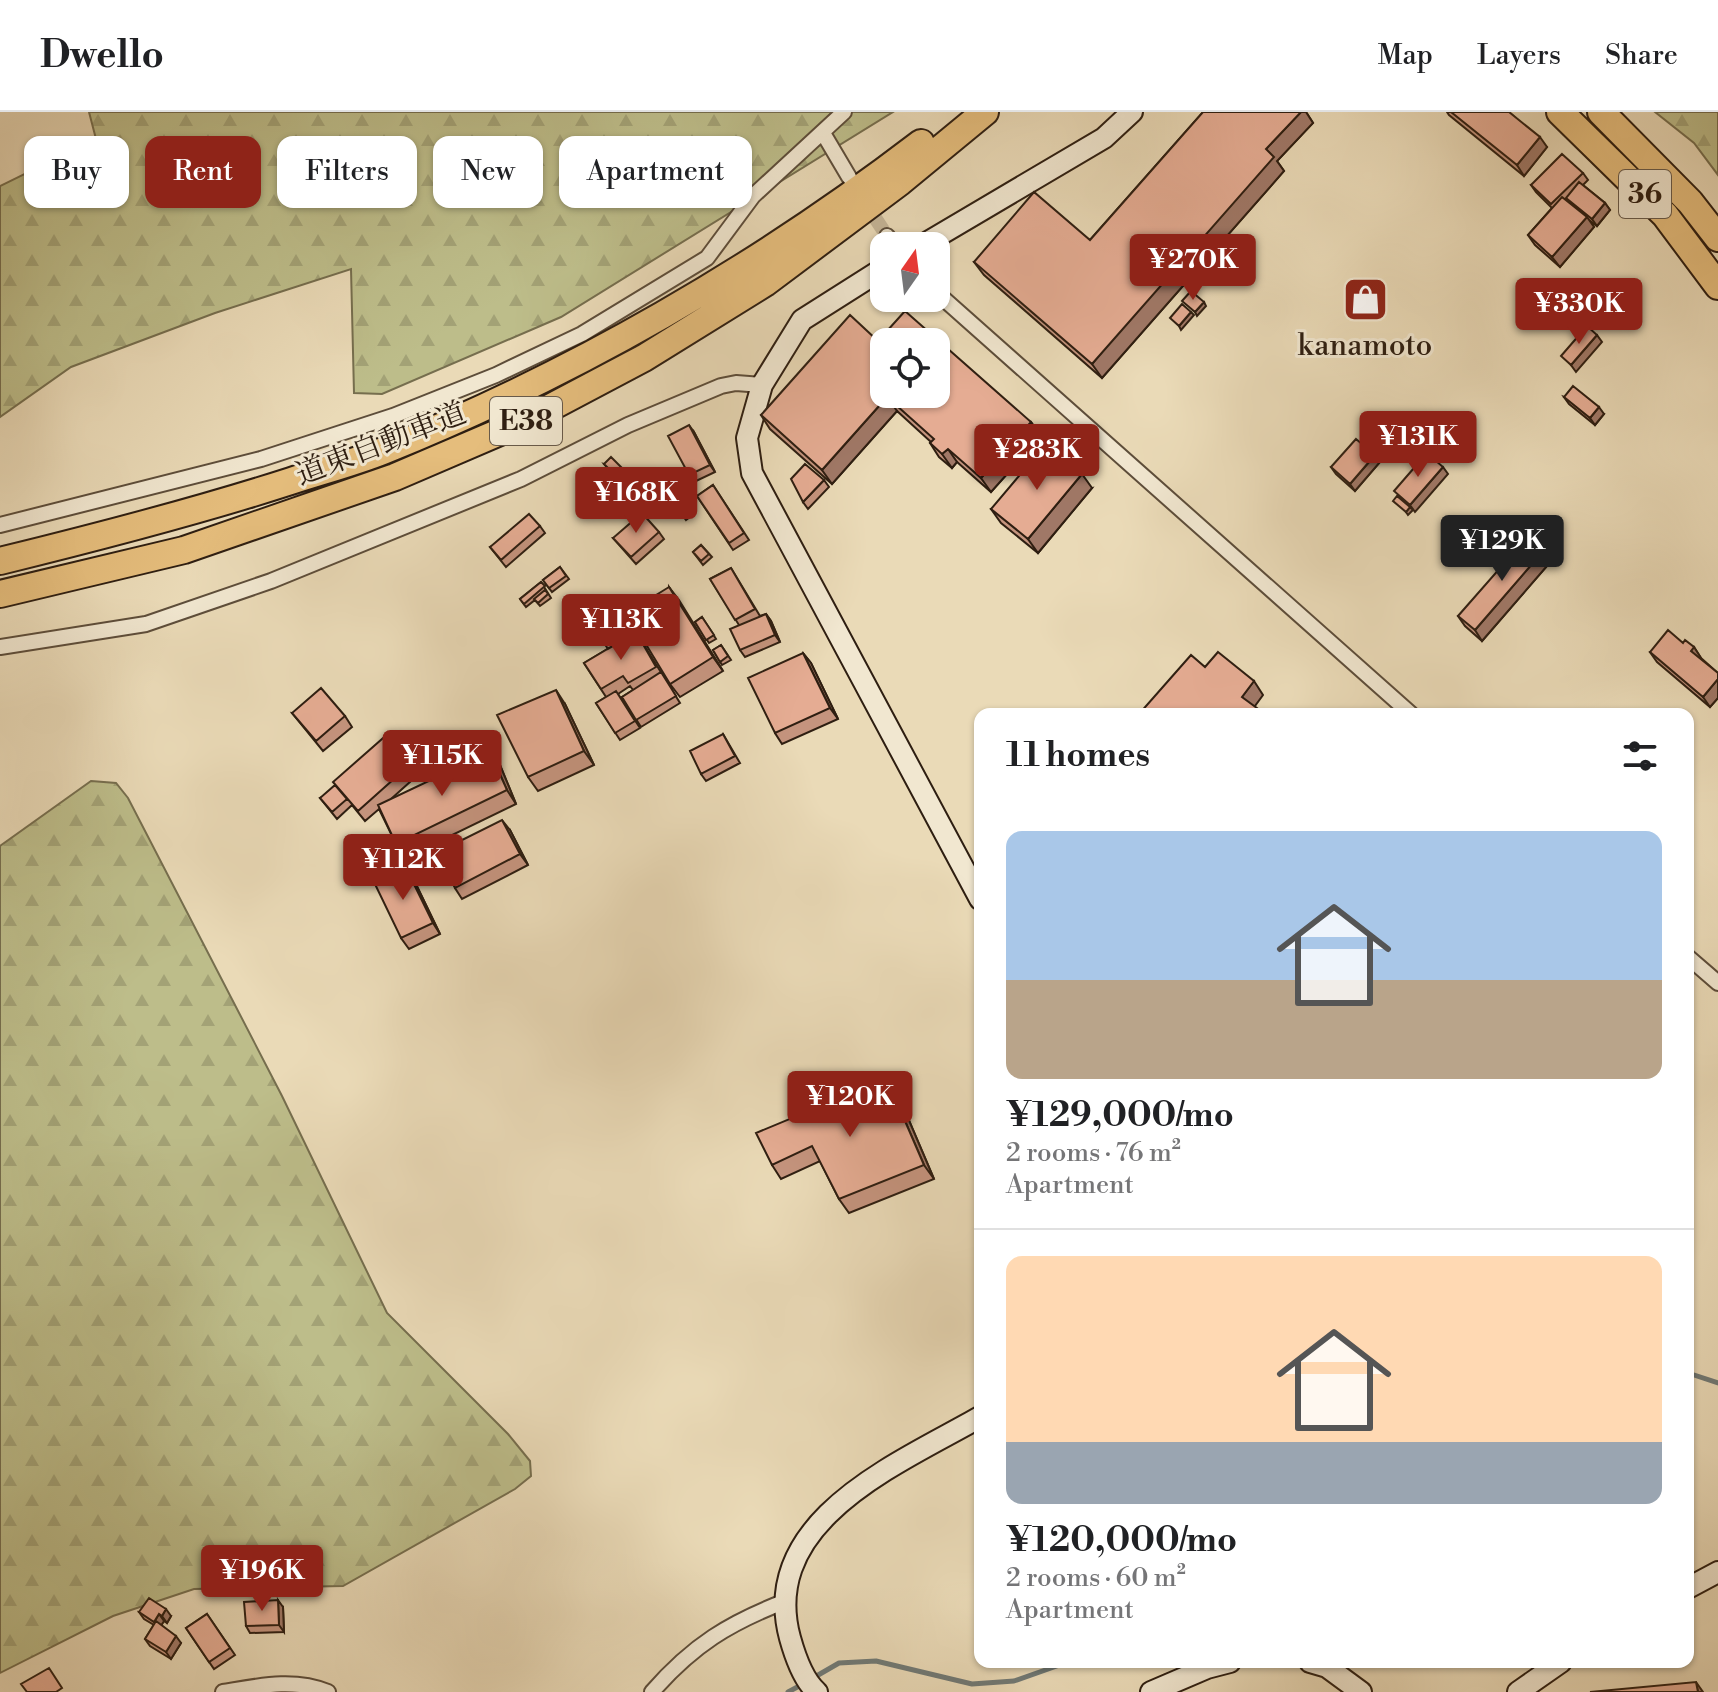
<!DOCTYPE html>
<html lang="en">
<head>
<meta charset="utf-8">
<style>
	:root { --surface:#fff; --page:#f2f2f2; --text:#202124; --muted:#757577; --line:#e0e0e0; --accent:#8f2418 }
	body { margin:0; font-family:"Libre Bodoni","Noto Serif JP",serif; background:var(--page); color:var(--text); height:100vh; display:flex; flex-direction:column; font-size:30px; white-space:nowrap }
	* { box-sizing:border-box; margin:0 }
	p { font-size:26px; color:var(--muted) }
	.icon { flex:none; width:44px; height:44px; fill:none; stroke:currentColor; stroke-width:2; stroke-linecap:round; stroke-linejoin:round }
	.map { position:relative; flex:1; overflow:hidden }
	.sheet { position:absolute; left:974px; top:596px; width:720px; height:960px; display:flex; flex-direction:column; background:var(--surface); border-radius:16px; box-shadow:0 2px 6px #0004 }
	.sheet>* { flex:none }
	.hud { position:absolute; left:24px; top:24px; width:760px; height:72px; display:flex; gap:16px }
	.needle { width:52px; rotate:14deg }
	.fabs { position:absolute; left:870px; top:120px; display:grid; gap:16px }
	.fabs a { display:grid; place-items:center; width:80px; height:80px; border-radius:16px; background:var(--surface); box-shadow:0 2px 6px #0004; font-size:40px }
	.price { position:absolute; translate:-50% -68px; padding:0 18px; border-radius:8px; background:var(--accent); color:#fff; font-size:26px; line-height:52px; filter:drop-shadow(0 2px 4px #0008) }
	.price::after { content:''; position:absolute; left:50%; top:48px; width:24px; height:18px; margin-left:-12px; background:inherit; clip-path:polygon(0 0,100% 0,50% 100%) }
	.price.current { background:#222; color:#fff }
	ul { padding:0; list-style:none }
	li { display:grid; align-content:center; gap:16px; height:424px; padding:0 32px }
	li+li { border-top:2px solid var(--line) }
	li span { display:grid; place-items:center; height:248px; border-radius:16px; color:#555 }
	li>.icon { margin-inline-start:auto }
	span .icon { width:144px; height:144px; fill:#fffc; stroke-width:1 }
	li b { font-size:34px }
	h2 { display:flex; justify-content:space-between; align-items:center; height:96px; padding:0 32px; font-size:34px }
	.chip { padding:0 28px; border-radius:16px; background:var(--surface); box-shadow:0 2px 6px #0004; font-size:28px; line-height:72px }
	.chip.current { background:var(--accent); color:#fff }
	header { display:flex; align-items:center; gap:48px; box-sizing:border-box; height:112px; padding:0 40px; background:var(--surface); border-bottom:2px solid var(--line) }
	header strong { font-size:38px }
	nav { display:flex; gap:44px; margin-inline-start:auto; font-size:28px }
	.map>svg:first-child { display:block }
</style>
</head>
<body>
<header>
<strong>Dwello</strong>
<nav><a>Map</a><a>Layers</a><a>Share</a></nav>
</header>
<div class="map">
<svg width="1718" height="1580" viewBox="0 0 1718 1580">
	<defs>
		<pattern id="forest-firs" width="22" height="20" patternUnits="userSpaceOnUse" patternTransform="scale(2)"><rect width="22" height="20" fill="#bdbd8a"/><path d="M5 1l3.5 6h-7zM16 11l3.5 6h-7z" fill="#a3a276"/></pattern>
	</defs>
	<rect width="100%" height="100%" fill="#eadab7"/>
	<filter id="stains"><feTurbulence type="fractalNoise" baseFrequency=".0025" numOctaves="4"/><feColorMatrix values="0 0 0 0 .2 0 0 0 0 .09 0 0 0 0 .02 0 0 0 .5 -.17"/></filter>
	<radialGradient id="worn" r=".72"><stop offset=".6" stop-color="#630" stop-opacity="0"/><stop offset="1" stop-color="#630" stop-opacity=".3"/></radialGradient>
	<path fill="url(#forest-firs)" stroke="#766e4e" stroke-width="2" d="M89,0H893L561,205L382,282L354,281L351,157L215,201L71,255L0,305V74L96,27Z
		M1655,0H1718V63L1694,31Z
		M91,669L116,671L128,686L282,984L387,1201L508,1322L530,1349L531,1364L515,1377L343,1474L194,1477L113,1504L0,1561V734Z"/>
	<g fill="none" stroke-linecap="round" stroke-linejoin="round">
		<path stroke="#717a76" stroke-width="5" d="M1688,1261L1718,1271
			M813,1566L839,1551L876,1549L972,1572L1014,1569L1068,1550
			M788,1580L805,1571"/>
		<path stroke="#c4b496" stroke-width="14" stroke-dasharray="14 7" stroke-linecap="butt" d="M864,89L887,124"/>
		<defs>
			<path id="street" d="M823,21L849,65
				M887,124L894,134
				M936,180L1411,602
				M0,413L261,347L393,304L496,263L582,222L707,146L753,84L844,0
				M0,535L146,512L271,469L521,367L628,313L721,274L736,271L762,273
				M1688,845L1718,871
				M223,1580C259,1574 294,1566 328,1580
				M652,1580C693,1533 729,1511 786,1489"/>
			<path id="secondary" d="M921,134L1104,26L1132,0
				M884,156L802,208L762,273L747,326L752,361L980,787
				M1688,1476L1718,1460
				M1310,1550L1327,1555L1361,1580
				M817,1580C803,1568 795,1544 790,1526C758,1408 900,1351 980,1305
				M1151,1580L1207,1556L1230,1550
				M1518,1580L1561,1550"/>
			<path id="highway" d="M1560,0L1665,103L1718,174
				M1601,0L1690,90L1718,126
				M0,449C98,425 195,400 291,369C321,359 353,351 383,339C574,262 758,156 921,31
				M0,482L184,438L395,365L523,310L644,246L765,171L900,70L985,0"/>
		</defs>
		<use href="#street" stroke="#5d4d3a" stroke-width="18"/>
		<use href="#secondary" stroke="#2e1e11" stroke-width="24"/>
		<use href="#highway" stroke="#2e1e11" stroke-width="30"/>
		<use href="#street" stroke="#f1e7d0" stroke-width="14"/>
		<use href="#secondary" stroke="#f1e7d0" stroke-width="20"/>
		<use href="#highway" stroke="#e5bd7c" stroke-width="26"/>
	</g>
	<path fill="#c5947e" stroke="#2e1e11" stroke-width="2" d="M1203,0H1306L1313,11L1277,49L1284,59L1102,266L984,163L974,150L1090,128Z
		M1447,0H1509L1547,35L1524,64L1449,3Z
		M1583,61L1588,68L1583,73L1605,91L1610,98L1597,114L1589,108L1594,115L1560,155L1535,133L1528,123L1552,96L1536,80L1531,73Z
		M878,229L1031,310L1041,324L991,380L957,350L952,356L939,345L930,331L931,330L897,299L832,372L770,317L761,303Z
		M1564,285L1604,302L1595,313L1569,292Z
		M694,320L715,360L694,370L689,363Z
		M1375,343L1380,350L1355,379L1336,362L1331,355Z
		M604,352L622,356L624,360L617,367Z
		M824,368L829,375L808,397L803,390Z
		M713,373L749,428L733,438L697,384Z
		M1092,376L1038,441L1001,411L991,397Z
		M680,379L688,389L682,393L691,404L686,408L678,397L673,401L668,395Z
		M638,394L652,396L655,399L648,405Z
		M540,414L545,421L506,455L490,435Z
		M659,420L664,427L636,452L613,426Z
		M701,433L712,445L703,453L693,440Z
		M1553,447L1482,529L1465,514L1458,504Z
		M560,455L569,467L552,480L543,468Z
		M731,456L760,504L766,502L771,509L780,530L745,545L740,538L739,513L710,467Z
		M541,470L551,486L540,494L535,488L526,495L520,487Z
		M669,475L723,559L680,585L670,572Z
		M702,505L716,527L709,531L695,510Z
		M636,520L680,591L641,615L622,585L633,578L630,574L618,582L640,616L620,628L596,591L606,585L584,551Z
		M1683,531L1694,535L1701,546L1718,561V586L1710,595L1657,550L1650,540Z
		M721,533L731,548L722,553L713,538Z
		M803,541L811,551L838,607L782,632L775,621Z
		M565,592L594,653L538,679L528,665Z
		M292,601L345,604L352,615L323,639Z
		M723,622L740,651L706,669L701,662Z
		M414,649L421,660L391,687L500,653L516,692L405,746L396,732L379,697L365,709L352,693L337,707L320,686Z
		M510,718L528,753L462,787L455,776Z
		M412,764L440,822L409,837L401,826Z
		M896,978L934,1067L849,1101L839,1087L820,1049L781,1067L772,1053L840,986L847,997Z
		M283,1495L284,1520L250,1521L246,1514Z
		M139,1500L171,1504L167,1511L164,1509L161,1513L181,1531L171,1547L150,1534L145,1527L154,1513L144,1507Z
		M207,1502L235,1543L214,1557L186,1516Z"/>
	<path fill="#a07867" stroke="#2e1e11" stroke-width="2" d="M1301,0H1306L1313,11L1277,49L1284,59L1102,266L1092,252L1266,37Z
		M1540,25L1547,35L1524,64L1517,53Z
		M1605,91L1610,98L1597,114L1592,107Z
		M1587,105L1594,115L1560,155L1552,145Z
		M1204,190L1206,194L1197,204L1195,200Z
		M1191,200L1194,203L1181,218L1179,214Z
		M1597,223L1602,230L1576,260L1571,253Z
		M887,285L897,299L832,372L822,358Z
		M1599,295L1604,302L1595,313L1590,306Z
		M1031,310L1041,324L991,380L981,366Z
		M689,313L694,320L715,360L710,353Z
		M948,337L957,350L952,356L942,342Z
		M1375,343L1380,350L1355,379L1350,372Z
		M1443,355L1448,362L1415,400L1410,393Z
		M1082,362L1092,376L1038,441L1028,427Z
		M1410,395L1413,398L1408,403L1406,400Z
		M1545,437L1553,447L1482,529L1475,518Z
		M669,475L679,488L723,559L713,545Z
		M766,502L771,509L780,530L775,523Z
		M1694,535L1701,546L1699,549L1691,539Z
		M803,541L811,551L838,607L830,596Z
		M1718,567V586L1710,595L1703,585Z
		M1254,569L1263,583L1252,598L1242,585Z
		M556,578L565,592L594,653L584,639Z
		M490,640L500,653L516,692L507,678Z
		M502,708L510,718L528,753L520,742Z
		M405,754L412,764L440,822L433,811Z
		M886,965L896,978L934,1067L924,1053Z
		M278,1488L283,1495L284,1520L279,1513Z
		M166,1497L171,1504L167,1511L162,1504Z
		M159,1502L164,1509L159,1517L154,1510Z
		M176,1524L181,1531L171,1547L166,1540Z
		M1696,1570L1703,1580H1698Z"/>
	<path fill="#e5ac93" stroke="#2e1e11" stroke-width="2" fill-rule="evenodd" d="M1203,0H1301L1266,37L1274,45L1092,252L974,150L1034,80L1090,128Z
		M1451,0H1509L1540,25L1517,53Z
		M1562,42L1583,61L1551,92L1531,73Z
		M1579,70L1605,91L1592,107L1566,86Z
		M1562,85L1587,105L1552,145L1528,123Z
		M1191,179L1204,190L1195,200L1182,189Z
		M1182,192L1191,200L1179,214L1170,206Z
		M905,199L1031,310L981,366L948,337L942,342L930,331L934,327L887,285L822,358L761,303L850,203L878,229ZM884,230H936V282H884Z
		M1587,214L1597,223L1571,253L1561,244Z
		M1573,274L1599,295L1590,306L1564,285Z
		M689,313L710,353L689,363L668,324Z
		M1356,327L1375,343L1350,372L1331,355Z
		M1046,332L1082,362L1028,427L991,397Z
		M1427,341L1443,355L1410,393L1394,379Z
		M611,345L622,356L615,363L604,352Z
		M805,352L824,368L803,390L791,367Z
		M713,373L744,421L729,431L697,384Z
		M680,379L685,385L671,397L666,391Z
		M1397,384L1410,395L1406,400L1393,389Z
		M642,385L652,396L646,402L636,391Z
		M681,391L689,401L684,404L676,395Z
		M642,401L659,420L631,445L613,426Z
		M529,402L540,414L501,448L490,435Z
		M1529,423L1545,437L1475,518L1458,504Z
		M701,433L709,442L701,449L693,440Z
		M560,455L566,464L549,476L543,468Z
		M731,456L755,497L735,508L710,467Z
		M541,470L545,474L524,492L520,487Z
		M669,475L713,545L670,572L627,501Z
		M545,478L548,482L538,491L534,487Z
		M766,502L775,523L740,538L730,517Z
		M702,505L714,523L706,528L695,510Z
		M612,517L620,530L608,537L600,525Z
		M1668,518L1683,531L1685,528L1694,535L1691,539L1718,561V567L1703,585L1650,540Z
		M636,520L656,555L628,571L623,564L601,577L584,551Z
		M721,533L728,544L720,550L713,538Z
		M1218,540L1254,569L1242,585L1265,602H1139L1191,543L1205,555Z
		M803,541L830,596L775,621L748,566Z
		M661,560L676,584L636,608L622,585Z
		M321,576L345,604L316,629L292,601Z
		M556,578L584,639L528,665L497,603Z
		M616,579L635,609L615,621L596,591Z
		M390,620L414,649L358,699L333,670Z
		M723,622L735,644L701,662L690,639Z
		M490,640L507,678L396,732L378,693Z
		M335,673L347,687L332,700L320,686Z
		M502,708L520,742L455,776L436,741Z
		M405,754L433,811L401,826L373,768Z
		M886,965L924,1053L839,1087L812,1034L772,1053L756,1021L840,986L844,998L858,992L852,977Z
		M149,1486L166,1497L162,1504L159,1502L154,1510L139,1500Z
		M278,1488L279,1513L246,1514L244,1490Z
		M207,1502L230,1536L209,1550L186,1516Z
		M156,1509L176,1524L166,1540L145,1527Z
		M49,1556L62,1576L56,1580H27L21,1572Z
		M1696,1570L1698,1580H1590Z"/>
	<defs>
		<symbol id="shop-square" viewBox="-11 -11 22 22"><rect x="-9" y="-9" width="18" height="18" rx="4" fill="#8f2418" stroke="#f1e7d0"/><path d="M-5-2.5h2.3a2.7 3.5 0 0 1 5.4 0H5L5.5 6h-11ZM-1.5-2.5h3a1.5 2.3 0 0 0-3 0Z" fill="#fff"/></symbol>
	</defs>
	<g fill-rule="evenodd">
		<use href="#shop-square" x="1340" y="162" width="51" height="51"/>
	</g>
	<g text-anchor="middle" dominant-baseline="central" stroke-width="6" stroke-linejoin="round" paint-order="stroke">
		<g fill="#f1e7d0" stroke="#685a4a" stroke-width="2">
			<rect x="1619" y="58" width="52" height="48" rx="6"/>
			<rect x="490" y="285" width="72" height="48" rx="6"/>
		</g>
		<g font-size="28" font-weight="bold" fill="#2e1e11">
			<text x="1645" y="82">36</text>
			<text x="526" y="309">E38</text>
		</g>
		<g font-size="30" fill="#2e1e11" stroke="#f1e7d0">
			<text x="1365" y="234">kanamoto</text>
		</g>
		<g font-size="30" fill="#2e1e11" stroke="#f1e7d0">
			<text transform="translate(381 332) rotate(-21)">道東自動車道</text>
		</g>
	</g>
	<rect width="100%" height="100%" filter="url(#stains)"/>
	<rect width="100%" height="100%" fill="url(#worn)"/>
</svg>
<div class="fabs">
<a><svg class="needle" viewBox="-14 -14 28 28"><path d="M0-13l5 13h-10z" fill="#e53935"/><path d="M0 13l5-13h-10z" fill="#757577"/></svg></a>
<a><svg class="icon" aria-label="locate" viewBox="0 0 24 24"><circle cx="12" cy="12" r="6"/><path d="M12 2v4M12 18v4M2 12h4M18 12h4"/></svg></a>
</div>
<b class="price" style="left:1193px;top:190px">¥270K</b>
<b class="price" style="left:1579px;top:234px">¥330K</b>
<b class="price" style="left:1418px;top:367px">¥131K</b>
<b class="price" style="left:1037px;top:380px">¥283K</b>
<b class="price" style="left:636px;top:423px">¥168K</b>
<b class="price current" style="left:1502px;top:471px">¥129K</b>
<b class="price" style="left:621px;top:550px">¥113K</b>
<b class="price" style="left:442px;top:686px">¥115K</b>
<b class="price" style="left:403px;top:790px">¥112K</b>
<b class="price" style="left:850px;top:1027px">¥120K</b>
<b class="price" style="left:262px;top:1501px">¥196K</b>
<div class="hud">
<a class="chip">Buy</a>
<a class="chip current">Rent</a>
<a class="chip">Filters</a>
<a class="chip">New</a>
<a class="chip">Apartment</a>
</div>
<section class="sheet">
<h2>11 homes<svg class="icon" aria-label="filters" viewBox="0 0 24 24"><path d="M4 7h16M4 17h16"/><circle cx="9" cy="7" r="2"/><circle cx="15" cy="17" r="2"/></svg></h2>
<ul>
<li><span style="background:linear-gradient(#a9c7e8 60%,#b9a48a 0)"><svg class="icon" aria-label="home" viewBox="0 0 24 24"><path d="M3 11l9-7 9 7M6 9v11h12V9"/></svg></span><div><b>¥129,000/mo</b><p>2 rooms · 76 m²</p><p>Apartment</p></div></li>
<li><span style="background:linear-gradient(#ffd9b3 75%,#9aa5b1 0)"><svg class="icon" aria-label="home" viewBox="0 0 24 24"><path d="M3 11l9-7 9 7M6 9v11h12V9"/></svg></span><div><b>¥120,000/mo</b><p>2 rooms · 60 m²</p><p>Apartment</p></div></li>
</ul>
</section>
</div>
</body>
</html>
